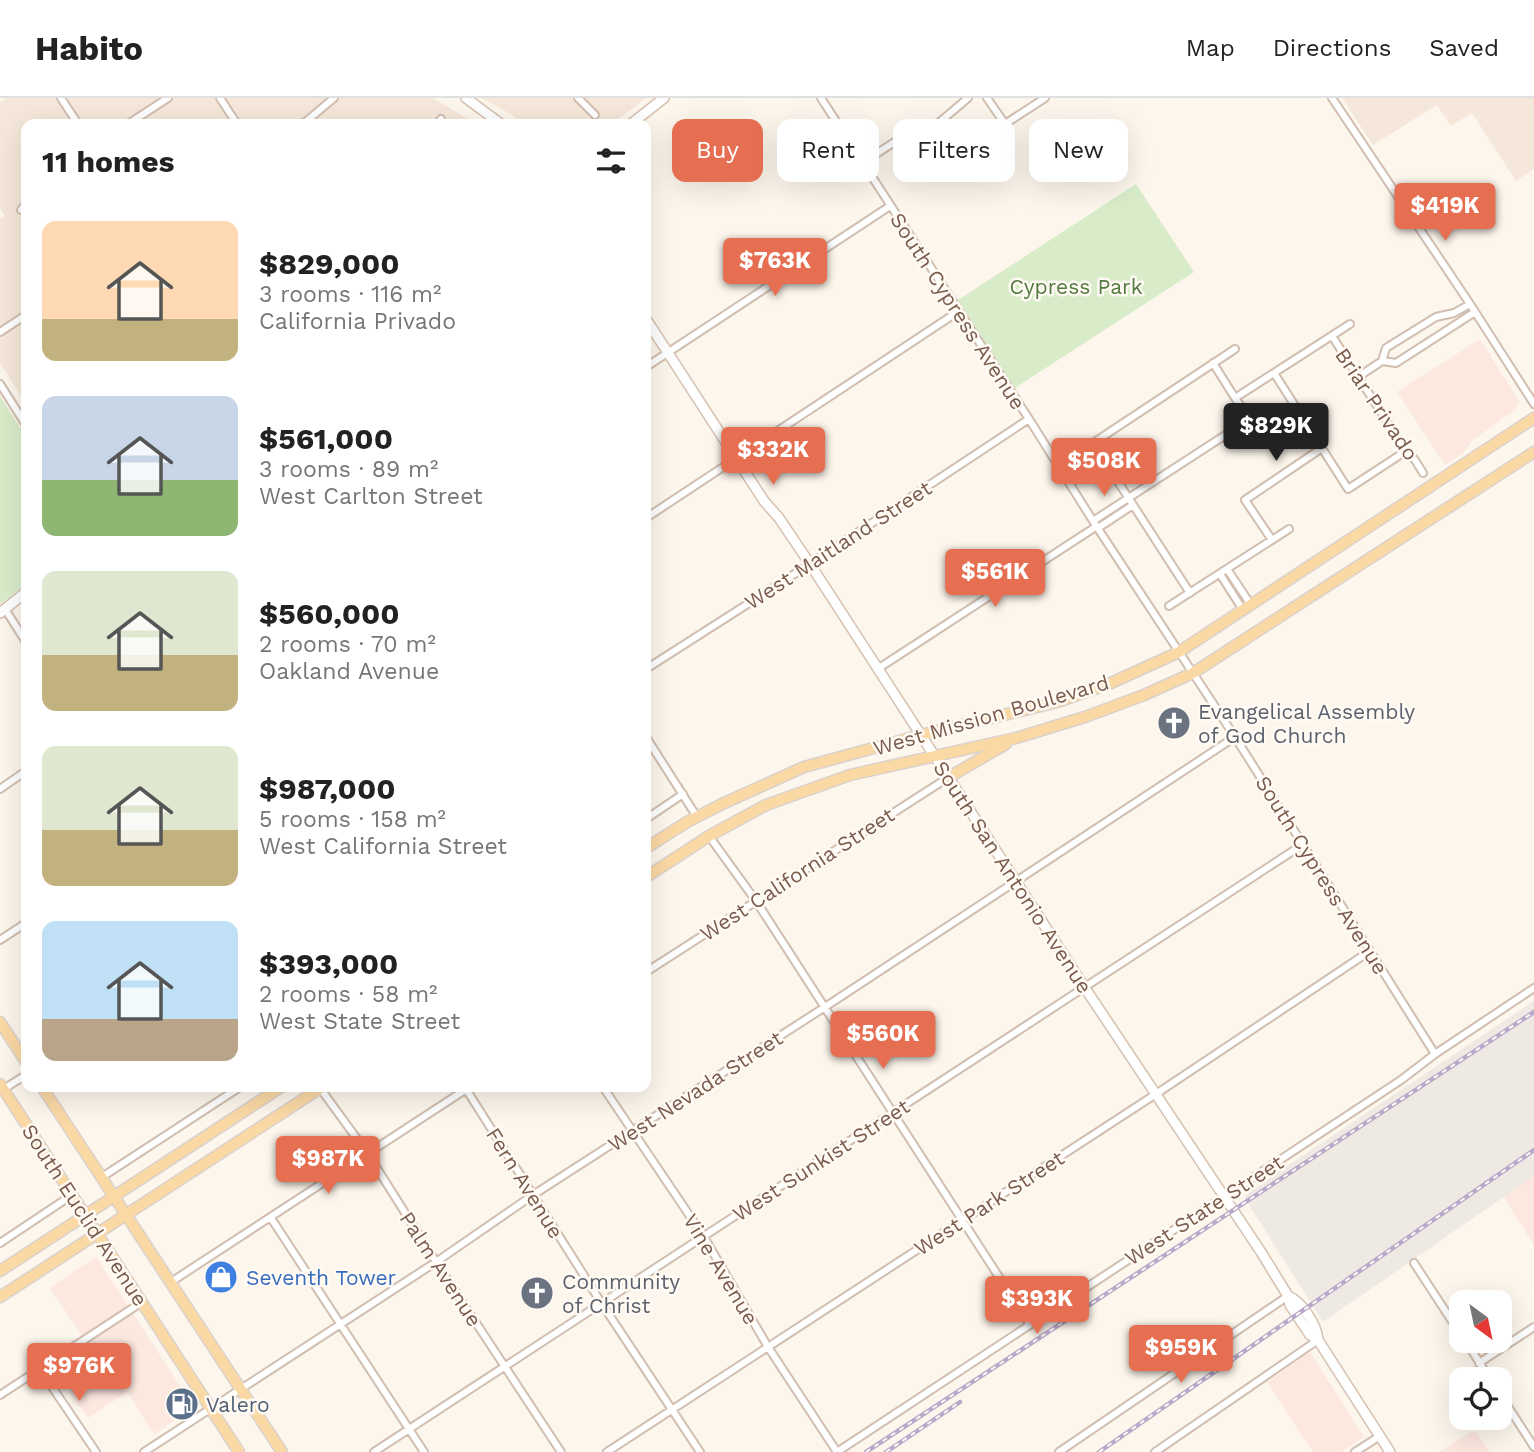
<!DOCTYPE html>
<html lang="en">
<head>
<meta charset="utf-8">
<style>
	:root { --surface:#fff; --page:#f6f6f6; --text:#222; --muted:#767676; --line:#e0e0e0; --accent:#e76f51 }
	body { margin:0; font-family:"Work Sans",sans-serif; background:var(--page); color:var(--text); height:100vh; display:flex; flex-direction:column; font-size:26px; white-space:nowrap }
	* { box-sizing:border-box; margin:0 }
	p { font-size:23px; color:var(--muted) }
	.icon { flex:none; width:38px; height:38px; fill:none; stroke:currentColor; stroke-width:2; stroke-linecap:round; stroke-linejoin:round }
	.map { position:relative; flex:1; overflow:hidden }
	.drawer { position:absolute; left:21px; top:21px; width:630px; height:973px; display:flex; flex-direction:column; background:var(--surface); border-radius:14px; box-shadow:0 7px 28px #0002 }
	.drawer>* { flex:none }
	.guide { position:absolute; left:672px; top:21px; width:665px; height:63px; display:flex; gap:14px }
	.needle { width:46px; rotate:147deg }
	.fabs { position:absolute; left:1449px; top:1192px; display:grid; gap:14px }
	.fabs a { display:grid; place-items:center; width:63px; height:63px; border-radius:14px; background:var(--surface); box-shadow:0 7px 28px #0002; font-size:35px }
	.price { position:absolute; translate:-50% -60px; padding:0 16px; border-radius:7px; background:var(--accent); color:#fff; font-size:23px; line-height:46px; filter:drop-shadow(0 2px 4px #0008) }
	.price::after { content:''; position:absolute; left:50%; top:42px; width:21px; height:16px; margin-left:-10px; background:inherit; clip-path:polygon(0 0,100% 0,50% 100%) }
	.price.current { background:#222; color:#fff }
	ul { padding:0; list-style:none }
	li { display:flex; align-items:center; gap:21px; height:175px; padding:0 21px }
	li span { display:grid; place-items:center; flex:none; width:196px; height:140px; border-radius:14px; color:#555 }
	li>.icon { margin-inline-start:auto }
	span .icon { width:84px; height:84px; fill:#fffc; stroke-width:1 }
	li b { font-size:30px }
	h2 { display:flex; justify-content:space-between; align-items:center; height:84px; padding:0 21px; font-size:30px }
	.chip { padding:0 24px; border-radius:14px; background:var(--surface); box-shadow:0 7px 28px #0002; font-size:24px; line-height:63px }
	.chip.current { background:var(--accent); color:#fff }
	header { display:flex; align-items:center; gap:42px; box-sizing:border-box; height:98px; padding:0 35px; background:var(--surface); border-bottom:2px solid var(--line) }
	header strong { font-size:33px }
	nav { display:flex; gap:38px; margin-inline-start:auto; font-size:24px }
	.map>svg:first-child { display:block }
</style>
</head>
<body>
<header>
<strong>Habito</strong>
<nav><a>Map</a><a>Directions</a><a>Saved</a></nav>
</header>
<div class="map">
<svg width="1534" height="1354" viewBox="0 0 1534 1354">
	<rect width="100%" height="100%" fill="#fdf6ec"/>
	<path fill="#f5e8da" d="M6,0H433L476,26H26V306L0,265V121L5,118L0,110V4Z
		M482,0H646L612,26H523L512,17Z
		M1342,0H1534V71L1516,83L1472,15L1451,28L1437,7L1373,47Z"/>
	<path fill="#fde8e0" d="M1480,241L1519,303L1516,311L1472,343L1463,355L1445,367L1397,294Z
		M1534,1076V1147L1505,1101V1096Z
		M96,1159L194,1309L154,1336L127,1294L88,1320L55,1273L90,1250L50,1190Z
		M1310,1254L1364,1339L1341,1354H1313L1267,1284Z
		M1471,1334L1477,1335L1490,1354H1439Z"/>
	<path fill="#efe9e4" d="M1534,903V1078L1323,1224L1244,1099L1250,1093Z"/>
	<path fill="#d8ecc9" d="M1136,86L1194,174L1015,290L958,202Z
		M0,298L26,339V486L0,506Z"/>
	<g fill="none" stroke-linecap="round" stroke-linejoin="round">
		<defs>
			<path id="street" d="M61,0L78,26
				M220,0L237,26
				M578,0L595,17
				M821,0L1029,321L1093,423L1235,639L1435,956
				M1332,0L1470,206L1534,306
				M128,26L168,0
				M303,26L334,0
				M437,26L441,21
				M1005,26L1045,0
				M978,43L1005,26L987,0
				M862,65L910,34L914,41
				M938,78L914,41L935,28L968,0
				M21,112L26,106
				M0,234L26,217
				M1332,238L1406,353L1415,362L1423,375
				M1382,263L1396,265L1475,214
				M1213,265L1235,300
				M646,269L890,108
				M1274,275L1348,391L1406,353
				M1358,279L1382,263L1386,250L1436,219L1454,215L1470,206
				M0,286L26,327
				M1093,345L1190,495
				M1072,359L1235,251
				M646,420L959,213
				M1093,423L1250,321L1235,300L1350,226
				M1098,430L1133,407
				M1272,442L1245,402L1322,350
				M1227,471L1251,507
				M1220,476L1243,512
				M1169,508L1289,431
				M5,511L26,544
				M879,570L1097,428
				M646,571L810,466L1029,321
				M646,639L697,719
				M0,691L26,673
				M646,721L683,696
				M709,738L756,803L1030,1227
				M0,842L26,825
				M646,874L949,679
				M603,989L704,1139L768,1249L837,1354
				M320,990L368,1056L436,1164L561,1354
				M466,991L602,1206L700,1354
				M2,992L26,977
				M102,1079L240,989
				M271,1120L424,1354
				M0,1145L72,1097
				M1414,1165L1461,1237
				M171,1184L468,990
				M1465,1242L1490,1281
				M1479,1265L1534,1229
				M40,1271L96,1354
				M1500,1296L1534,1349
				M0,1297L142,1204
				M144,1354L436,1164L533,1097L825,909L1235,639
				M374,1354L1302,747
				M607,1354L1156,996L1370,853
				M837,1354L1401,982L1435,956L1534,890
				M1059,1354L1288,1198
				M1155,1354L1318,1242
				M1355,1354L1380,1338"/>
			<path id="secondary" d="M466,0L501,26
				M631,26L664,0
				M646,221L764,403L779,420L810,466L1085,890L1261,1154L1288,1198L1290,1207L1310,1237L1318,1242L1390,1354
				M0,515L26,494
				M1288,1198C1302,1204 1317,1227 1318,1242"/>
			<path id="primary" d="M949,679L1006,646
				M646,750L687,724L722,706L804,669L921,637L1057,604L1111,585L1179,554L1534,320
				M646,779L709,738L766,707L850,677L1016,640L1085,619L1144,597L1193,575L1534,354
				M0,924L26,964
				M0,986L239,1354
				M42,989L282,1354
				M0,1173L281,989
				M0,1199L322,989"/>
		</defs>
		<use href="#street" stroke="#d1beb0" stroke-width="10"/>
		<use href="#secondary" stroke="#d6c0b0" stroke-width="12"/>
		<use href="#primary" stroke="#dad1cd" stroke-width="13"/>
		<use href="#street" stroke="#fff" stroke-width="6"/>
		<use href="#secondary" stroke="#fff" stroke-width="9"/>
		<use href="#primary" stroke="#fbd9a5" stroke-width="10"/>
		<defs>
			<path id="rail" d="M866,1354L1534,914
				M886,1354L960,1304
				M1099,1354L1534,1052"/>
		</defs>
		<use href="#rail" stroke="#b9a8c9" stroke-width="4.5"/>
		<use href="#rail" stroke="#fffaf3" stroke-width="2" stroke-dasharray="5" stroke-linecap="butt"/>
	</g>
	<defs>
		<symbol id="church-disc" viewBox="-11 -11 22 22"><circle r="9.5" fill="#6b7280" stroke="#fffaf3"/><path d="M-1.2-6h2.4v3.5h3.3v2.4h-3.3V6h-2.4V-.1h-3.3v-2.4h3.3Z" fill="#fff"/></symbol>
		<symbol id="shop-disc" viewBox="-11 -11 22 22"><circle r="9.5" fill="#3f7fe0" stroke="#fffaf3"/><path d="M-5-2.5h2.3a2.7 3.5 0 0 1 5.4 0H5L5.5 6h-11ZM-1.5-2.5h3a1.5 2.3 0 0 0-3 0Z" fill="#fff"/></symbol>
		<symbol id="fuel-disc" viewBox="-11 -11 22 22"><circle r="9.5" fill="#5c6f8a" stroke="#fffaf3"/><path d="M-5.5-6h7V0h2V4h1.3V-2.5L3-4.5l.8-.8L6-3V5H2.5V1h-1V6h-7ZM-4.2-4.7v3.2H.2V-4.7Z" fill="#fff"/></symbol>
	</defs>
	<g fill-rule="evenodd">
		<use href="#church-disc" x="1155" y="606" width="38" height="38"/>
		<use href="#shop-disc" x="202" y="1160" width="38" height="38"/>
		<use href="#church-disc" x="518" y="1176" width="38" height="38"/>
		<use href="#fuel-disc" x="163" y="1287" width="38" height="38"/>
	</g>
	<g text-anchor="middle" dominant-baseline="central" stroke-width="5" stroke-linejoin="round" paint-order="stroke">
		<g font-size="21" fill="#537a41" stroke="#fffaf3">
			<text x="1076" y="188">Cypress Park</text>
		</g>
		<g font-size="21" fill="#7a5c4d" stroke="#fffaf3">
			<text transform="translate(958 213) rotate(57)">South Cypress Avenue</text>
			<text transform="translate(1377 306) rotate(56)">Briar Privado</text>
			<text transform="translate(838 447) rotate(-33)">West Maitland Street</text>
			<text transform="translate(991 617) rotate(-16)">West Mission Boulevard</text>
			<text transform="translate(797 776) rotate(-33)">West California Street</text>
			<text transform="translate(1322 777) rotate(58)">South Cypress Avenue</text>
			<text transform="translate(1013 779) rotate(57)">South San Antonio Avenue</text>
			<text transform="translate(695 993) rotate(-33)">West Nevada Street</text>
			<text transform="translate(821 1062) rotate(-33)">West Sunkist Street</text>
			<text transform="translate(525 1085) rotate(58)">Fern Avenue</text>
			<text transform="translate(989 1105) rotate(-33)">West Park Street</text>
			<text transform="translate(1204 1112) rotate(-33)">West State Street</text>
			<text transform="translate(85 1117) rotate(57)">South Euclid Avenue</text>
			<text transform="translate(441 1171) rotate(57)">Palm Avenue</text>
			<text transform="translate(721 1171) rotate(59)">Vine Avenue</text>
		</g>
		<g font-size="21" fill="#5b616d" stroke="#fffaf3" text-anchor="start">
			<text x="1198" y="613">Evangelical Assembly<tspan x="1198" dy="24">of God Church</tspan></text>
			<text x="562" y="1183">Community<tspan x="562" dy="24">of Christ</tspan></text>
		</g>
		<g font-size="21" fill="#366cbe" stroke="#fffaf3" text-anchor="start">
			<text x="246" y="1179">Seventh Tower</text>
		</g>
		<g font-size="21" fill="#4e5e75" stroke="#fffaf3" text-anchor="start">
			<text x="206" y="1306">Valero</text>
		</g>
	</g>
</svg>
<div class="fabs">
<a><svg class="needle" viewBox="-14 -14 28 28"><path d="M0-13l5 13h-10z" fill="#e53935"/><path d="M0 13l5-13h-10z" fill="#767676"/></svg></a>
<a><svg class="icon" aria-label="locate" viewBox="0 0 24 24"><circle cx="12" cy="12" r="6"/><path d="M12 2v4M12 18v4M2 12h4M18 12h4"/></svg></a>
</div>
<b class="price" style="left:1445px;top:145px">$419K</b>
<b class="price" style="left:775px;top:200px">$763K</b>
<b class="price current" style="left:1276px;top:365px">$829K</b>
<b class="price" style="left:773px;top:389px">$332K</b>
<b class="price" style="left:1104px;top:400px">$508K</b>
<b class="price" style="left:995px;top:511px">$561K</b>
<b class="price" style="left:883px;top:973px">$560K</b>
<b class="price" style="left:328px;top:1098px">$987K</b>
<b class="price" style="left:1037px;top:1238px">$393K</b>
<b class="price" style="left:1181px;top:1287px">$959K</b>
<b class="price" style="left:79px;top:1305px">$976K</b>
<div class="guide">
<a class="chip current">Buy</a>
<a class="chip">Rent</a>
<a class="chip">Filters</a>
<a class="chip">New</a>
</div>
<section class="drawer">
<h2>11 homes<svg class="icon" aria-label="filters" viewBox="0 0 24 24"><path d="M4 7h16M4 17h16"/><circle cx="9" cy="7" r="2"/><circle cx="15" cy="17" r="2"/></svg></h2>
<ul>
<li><span style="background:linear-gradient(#ffd9b3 70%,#c2b280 0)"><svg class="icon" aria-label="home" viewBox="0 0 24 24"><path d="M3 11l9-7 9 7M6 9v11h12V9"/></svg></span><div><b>$829,000</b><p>3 rooms · 116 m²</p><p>California Privado</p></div></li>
<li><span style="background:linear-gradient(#c9d6e8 60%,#8fb573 0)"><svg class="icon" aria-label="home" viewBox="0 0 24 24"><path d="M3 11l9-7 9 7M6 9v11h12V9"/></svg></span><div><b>$561,000</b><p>3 rooms · 89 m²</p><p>West Carlton Street</p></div></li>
<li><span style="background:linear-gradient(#dfe7d0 60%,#c2b280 0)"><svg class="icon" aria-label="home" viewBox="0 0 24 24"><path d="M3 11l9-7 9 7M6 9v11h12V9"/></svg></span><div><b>$560,000</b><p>2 rooms · 70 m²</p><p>Oakland Avenue</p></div></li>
<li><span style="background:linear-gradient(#dfe7d0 60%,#c2b280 0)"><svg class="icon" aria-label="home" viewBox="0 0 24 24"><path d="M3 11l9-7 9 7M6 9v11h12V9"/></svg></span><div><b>$987,000</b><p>5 rooms · 158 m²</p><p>West California Street</p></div></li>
<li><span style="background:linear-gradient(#bfe0f5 70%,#b9a48a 0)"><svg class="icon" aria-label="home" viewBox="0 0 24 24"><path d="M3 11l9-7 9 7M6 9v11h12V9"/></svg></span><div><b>$393,000</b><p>2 rooms · 58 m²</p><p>West State Street</p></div></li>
</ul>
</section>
</div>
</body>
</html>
